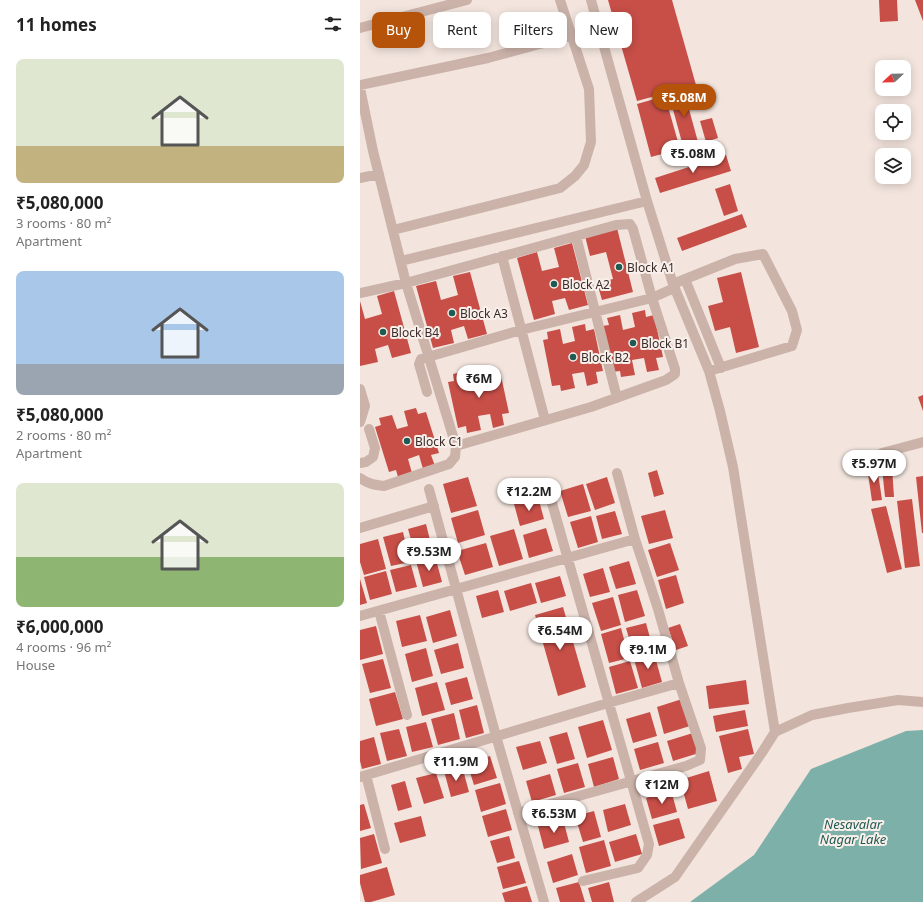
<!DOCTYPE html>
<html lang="en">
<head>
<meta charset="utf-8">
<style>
	:root { --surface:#fff; --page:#f2f2f2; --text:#222; --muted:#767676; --accent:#b45309 }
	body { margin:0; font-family:"Noto Sans",sans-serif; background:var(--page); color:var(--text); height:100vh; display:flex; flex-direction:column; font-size:15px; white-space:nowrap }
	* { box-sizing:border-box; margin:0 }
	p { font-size:13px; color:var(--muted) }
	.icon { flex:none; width:22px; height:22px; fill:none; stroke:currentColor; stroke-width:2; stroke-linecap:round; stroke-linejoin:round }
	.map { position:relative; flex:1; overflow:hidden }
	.side { display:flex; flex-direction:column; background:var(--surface); width:360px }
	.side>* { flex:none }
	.top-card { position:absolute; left:12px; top:12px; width:380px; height:36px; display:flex; gap:8px }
	.needle { width:26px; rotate:248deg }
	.buttons { position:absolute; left:515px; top:60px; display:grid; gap:8px }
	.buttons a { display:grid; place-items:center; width:36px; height:36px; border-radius:8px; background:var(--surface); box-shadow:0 2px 10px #0003; font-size:20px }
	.price { position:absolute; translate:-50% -34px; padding:0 9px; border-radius:14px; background:#fff; color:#222; font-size:13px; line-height:26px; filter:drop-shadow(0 1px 2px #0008) }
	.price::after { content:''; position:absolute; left:50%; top:24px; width:12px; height:9px; margin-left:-6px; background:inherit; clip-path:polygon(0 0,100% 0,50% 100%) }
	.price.selected { background:var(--accent); color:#fff }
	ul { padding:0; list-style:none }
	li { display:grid; align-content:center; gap:8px; height:212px; padding:0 16px }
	li span { display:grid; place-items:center; height:124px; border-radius:8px; color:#555 }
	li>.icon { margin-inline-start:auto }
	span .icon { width:72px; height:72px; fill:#fffc; stroke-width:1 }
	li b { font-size:17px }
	h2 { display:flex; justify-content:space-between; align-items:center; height:48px; padding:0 16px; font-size:17px }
	.pill { padding:0 14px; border-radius:8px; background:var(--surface); box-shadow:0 2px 10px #0003; font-size:14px; line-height:36px }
	.pill.selected { background:var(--accent); color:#fff }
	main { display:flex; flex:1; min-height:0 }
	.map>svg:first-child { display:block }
</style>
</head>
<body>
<main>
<section class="side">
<h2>11 homes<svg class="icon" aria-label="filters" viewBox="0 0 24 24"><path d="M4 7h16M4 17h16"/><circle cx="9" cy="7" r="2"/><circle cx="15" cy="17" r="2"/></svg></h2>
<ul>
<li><span style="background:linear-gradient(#dfe7d0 70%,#c2b280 0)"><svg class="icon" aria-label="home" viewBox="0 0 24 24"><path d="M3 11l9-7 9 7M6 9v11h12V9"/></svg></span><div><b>₹5,080,000</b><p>3 rooms · 80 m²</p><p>Apartment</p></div></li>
<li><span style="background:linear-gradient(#a9c7e8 75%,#9aa5b1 0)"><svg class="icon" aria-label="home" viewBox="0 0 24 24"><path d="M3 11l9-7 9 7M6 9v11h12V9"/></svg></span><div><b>₹5,080,000</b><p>2 rooms · 80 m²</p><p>Apartment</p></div></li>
<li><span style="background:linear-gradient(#dfe7d0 60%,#8fb573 0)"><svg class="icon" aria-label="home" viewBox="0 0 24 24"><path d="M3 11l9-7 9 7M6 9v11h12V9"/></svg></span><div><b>₹6,000,000</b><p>4 rooms · 96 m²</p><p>House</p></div></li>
</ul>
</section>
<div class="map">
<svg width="563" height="902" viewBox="0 0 563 902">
	<rect width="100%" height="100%" fill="#f3e5de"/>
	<path fill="#7db0a9" d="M563,730V902H330L394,855L451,769L546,731Z"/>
	<path fill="#c74f48" d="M248,0H312L336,85L277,101Z
		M519,0H537L538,21L520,22Z
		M555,0H563V21Z
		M324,91L338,142L323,146L309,95Z
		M305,96L320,149L291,157L277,104Z
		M352,118L358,138L346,142L340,121Z
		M366,155L371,171L300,193L295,178Z
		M370,184L378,211L364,216L355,189Z
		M382,214L387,227L322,251L317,238Z
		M257,228L273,292L242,300L237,283L253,279L246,252L230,256L225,236Z
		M212,243L228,305L209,310L205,298L192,301L195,314L174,320L157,258L177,252L182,271L199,267L194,248Z
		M110,272L127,334L108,339L104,326L91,330L94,343L73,348L56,286L76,281L81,300L98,295L93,276Z
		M381,272L399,347L376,353L370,327L355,331L348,306L363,302L357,278Z
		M34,291L51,353L32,358L28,345L15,349L18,362L0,366V301L5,319L22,314L17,296Z
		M285,310L286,317L294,315L303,357L296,358L299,370L287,372L284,358L272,360L275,375L261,377L260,371L252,372L242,326L249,325L247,318L260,315L263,330L275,327L272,313Z
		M225,324L226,331L234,329L243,371L236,372L238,383L227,386L224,372L212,374L215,388L201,391L200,385L192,386L183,340L188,339L187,332L200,329L203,344L215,341L212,327Z
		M131,366L132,372L140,371L149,413L142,414L144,425L133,428L130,414L118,416L121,430L107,433L106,426L98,428L88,382L94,381L93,374L106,371L109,386L121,383L118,368Z
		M563,395V411L558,397Z
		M56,408L58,414L66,412L79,453L71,455L75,466L63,469L59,455L48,459L52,473L38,477L36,470L29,472L15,427L21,425L19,418L32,415L37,429L48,426L44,411Z
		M517,466L522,500L512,501L507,467Z
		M532,467L534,497H525L522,468Z
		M297,470L304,494L294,497L288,473Z
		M563,476V533H562L556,477Z
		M108,477L117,506L91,513L83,484Z
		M247,477L255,503L235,510L226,484Z
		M223,484L231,511L208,517L200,491Z
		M178,497L184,519L160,526L154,504Z
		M552,499L560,566L545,568L537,501Z
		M526,506L542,569L527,573L511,509Z
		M118,510L125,535L98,543L91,518Z
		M305,510L313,538L289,544L281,516Z
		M255,511L262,534L242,539L236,516Z
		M231,516L238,542L218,548L210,522Z
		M66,524L73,552L56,557L48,529Z
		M186,528L193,551L169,558L163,535Z
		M154,529L163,559L139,566L130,536Z
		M43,532L50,562L31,566L23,537Z
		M18,539L26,569L4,575L0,562V544Z
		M126,543L133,567L105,575L97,551Z
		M310,543L319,570L297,577L288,550Z
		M75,556L82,582L63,587L56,561Z
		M269,561L276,584L256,589L249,567Z
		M51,565L57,587L36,592L30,570Z
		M243,568L250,592L230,597L223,574Z
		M26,571L32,594L10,600L4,577Z
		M316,575L324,603L306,609L298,580Z
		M200,576L206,596L181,603L175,583Z
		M0,579L7,603L0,605Z
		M171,583L177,603L150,611L144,591Z
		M138,590L144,612L122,618L116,596Z
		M277,590L285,616L265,622L258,595Z
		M253,597L261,625L241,631L232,603Z
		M203,607L226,687L198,696L175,615Z
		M90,610L97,636L73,643L66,617Z
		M60,615L67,641L42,647L36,621Z
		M286,623L293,649L274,655L266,628Z
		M320,624L328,646L316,650L308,628Z
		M16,626L23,654L0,660V630Z
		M261,628L269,658L249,663L241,634Z
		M98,643L104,668L81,674L74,650Z
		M66,648L73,676L52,682L45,654Z
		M294,653L302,682L282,688L274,659Z
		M23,659L31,688L10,693L2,664Z
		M270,661L278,688L256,694L249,667Z
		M107,677L113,699L91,705L85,683Z
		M386,680L389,704L349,709L346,686Z
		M77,682L85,710L62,716L55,688Z
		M35,692L43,719L16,726L9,699Z
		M322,699L330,726L304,734L297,707Z
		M117,705L124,733L106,738L99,710Z
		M385,710L388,726L356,732L353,716Z
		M290,712L297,736L273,743L266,719Z
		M94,713L100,739L78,745L71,719Z
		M243,720L252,750L227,758L218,727Z
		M66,722L73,747L52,752L46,727Z
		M39,729L47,756L27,761L20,733Z
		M388,729L394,754L379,757L382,769L368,773L359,736Z
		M207,732L215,759L197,764L189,737Z
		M333,733L339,753L313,761L307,741Z
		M14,737L21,764L2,769L0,761V741Z
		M180,741L187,763L163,770L156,747Z
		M298,742L304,763L280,770L274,749Z
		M130,756L137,778L114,785L107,763Z
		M253,757L259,779L234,787L228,764Z
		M218,763L225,787L204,793L197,769Z
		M102,766L109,792L91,797L84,771Z
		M349,771L357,801L328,809L320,780Z
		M76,773L84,798L64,804L56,778Z
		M190,774L196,795L172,802L166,781Z
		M45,781L52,807L38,811L31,785Z
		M140,783L146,804L121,812L115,790Z
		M311,790L317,812L292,819L286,798Z
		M4,804L11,828L0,831V805Z
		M265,804L271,825L248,832L243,810Z
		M146,809L152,830L128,837L122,816Z
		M234,811L241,837L223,842L215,816Z
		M61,816L66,836L40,843L34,823Z
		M319,818L325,838L299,846L293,825Z
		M203,819L209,842L184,849L178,826Z
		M14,834L22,863L1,869L0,838Z
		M276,834L282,854L255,862L249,842Z
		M149,836L155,858L137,863L130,841Z
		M244,840L251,866L226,873L219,847Z
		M212,854L218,875L193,883L187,862Z
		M159,861L166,883L143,889L137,867Z
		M27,867L35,895L11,902H5L0,883V875Z
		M219,882L225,902H200L196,888Z
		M249,882L254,902H232L228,888Z
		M167,886L172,902H145L142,893Z"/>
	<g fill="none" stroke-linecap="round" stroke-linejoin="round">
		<path stroke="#cbb3aa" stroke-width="10" d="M231,0L287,201L313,284L349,371L360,411L373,467L415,732
			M0,28L107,0
			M0,85L128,58L239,28
			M0,88L13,151L46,283L96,446
			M0,178L19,174
			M33,230L200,188L215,176L224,165L231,142L229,89L200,0
			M216,236L257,398
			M142,256L185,420
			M41,261L287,201
			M325,279L361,368
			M313,284L375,259L403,254L432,311L437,330L432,346L349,371
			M0,293L46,283L256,225L270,224L273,229L292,298L161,330L61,359L59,364L67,392
			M0,389L5,406L0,422
			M522,453L563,442
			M0,463L6,462L13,457L15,448L9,429
			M0,478C8,484 15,485 24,486L89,464L95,457L96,446L231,407L306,380L315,374V369L292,298L314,288
			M69,489L136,736L184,902
			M188,489L289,844L287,855L278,868L223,881
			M0,528L74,506
			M19,611L47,715
			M0,616L275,539
			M6,775L25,849
			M0,777L248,703L319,683
			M158,813L326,766L340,760L341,748L319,683L298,609L275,539L257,473
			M276,902L315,877L401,754L415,732L452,715L488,708L538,700L563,702"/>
	</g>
	<g fill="#1e5b53" stroke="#faf0eb" stroke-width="1.5">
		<circle cx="259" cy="267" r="4"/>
		<circle cx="194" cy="284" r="4"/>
		<circle cx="92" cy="313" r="4"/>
		<circle cx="23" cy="332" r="4"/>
		<circle cx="273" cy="343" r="4"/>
		<circle cx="213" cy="357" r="4"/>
		<circle cx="47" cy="441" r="4"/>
	</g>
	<g text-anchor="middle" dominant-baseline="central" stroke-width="4" stroke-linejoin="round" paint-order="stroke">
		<g font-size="12" fill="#392b29" stroke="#faf0eb" text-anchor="start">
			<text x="267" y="267">Block A1</text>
			<text x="202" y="284">Block A2</text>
			<text x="100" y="313">Block A3</text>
			<text x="31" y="332">Block B4</text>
			<text x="281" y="343">Block B1</text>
			<text x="221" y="357">Block B2</text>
			<text x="55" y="441">Block C1</text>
		</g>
		<g font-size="13" font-style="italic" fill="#1e5b53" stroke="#faf0eb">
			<text x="493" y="824">Nesavalar<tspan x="493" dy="15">Nagar Lake</tspan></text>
		</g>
	</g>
</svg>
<div class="buttons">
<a><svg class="needle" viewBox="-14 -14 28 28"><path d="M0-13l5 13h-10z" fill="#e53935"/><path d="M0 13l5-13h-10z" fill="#767676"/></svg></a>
<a><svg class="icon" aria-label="locate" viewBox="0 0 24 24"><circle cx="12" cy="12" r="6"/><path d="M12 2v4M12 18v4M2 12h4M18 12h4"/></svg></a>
<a><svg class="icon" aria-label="layers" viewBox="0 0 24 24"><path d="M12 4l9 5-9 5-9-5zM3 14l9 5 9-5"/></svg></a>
</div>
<b class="price selected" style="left:324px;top:118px">₹5.08M</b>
<b class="price" style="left:333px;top:174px">₹5.08M</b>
<b class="price" style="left:119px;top:399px">₹6M</b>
<b class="price" style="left:514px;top:484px">₹5.97M</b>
<b class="price" style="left:169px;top:512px">₹12.2M</b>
<b class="price" style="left:69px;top:572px">₹9.53M</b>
<b class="price" style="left:200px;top:651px">₹6.54M</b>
<b class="price" style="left:288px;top:670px">₹9.1M</b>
<b class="price" style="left:96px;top:782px">₹11.9M</b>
<b class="price" style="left:302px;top:805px">₹12M</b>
<b class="price" style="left:194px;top:834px">₹6.53M</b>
<div class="top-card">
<a class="pill selected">Buy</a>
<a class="pill">Rent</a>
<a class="pill">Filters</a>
<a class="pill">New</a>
</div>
</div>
</main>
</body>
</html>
